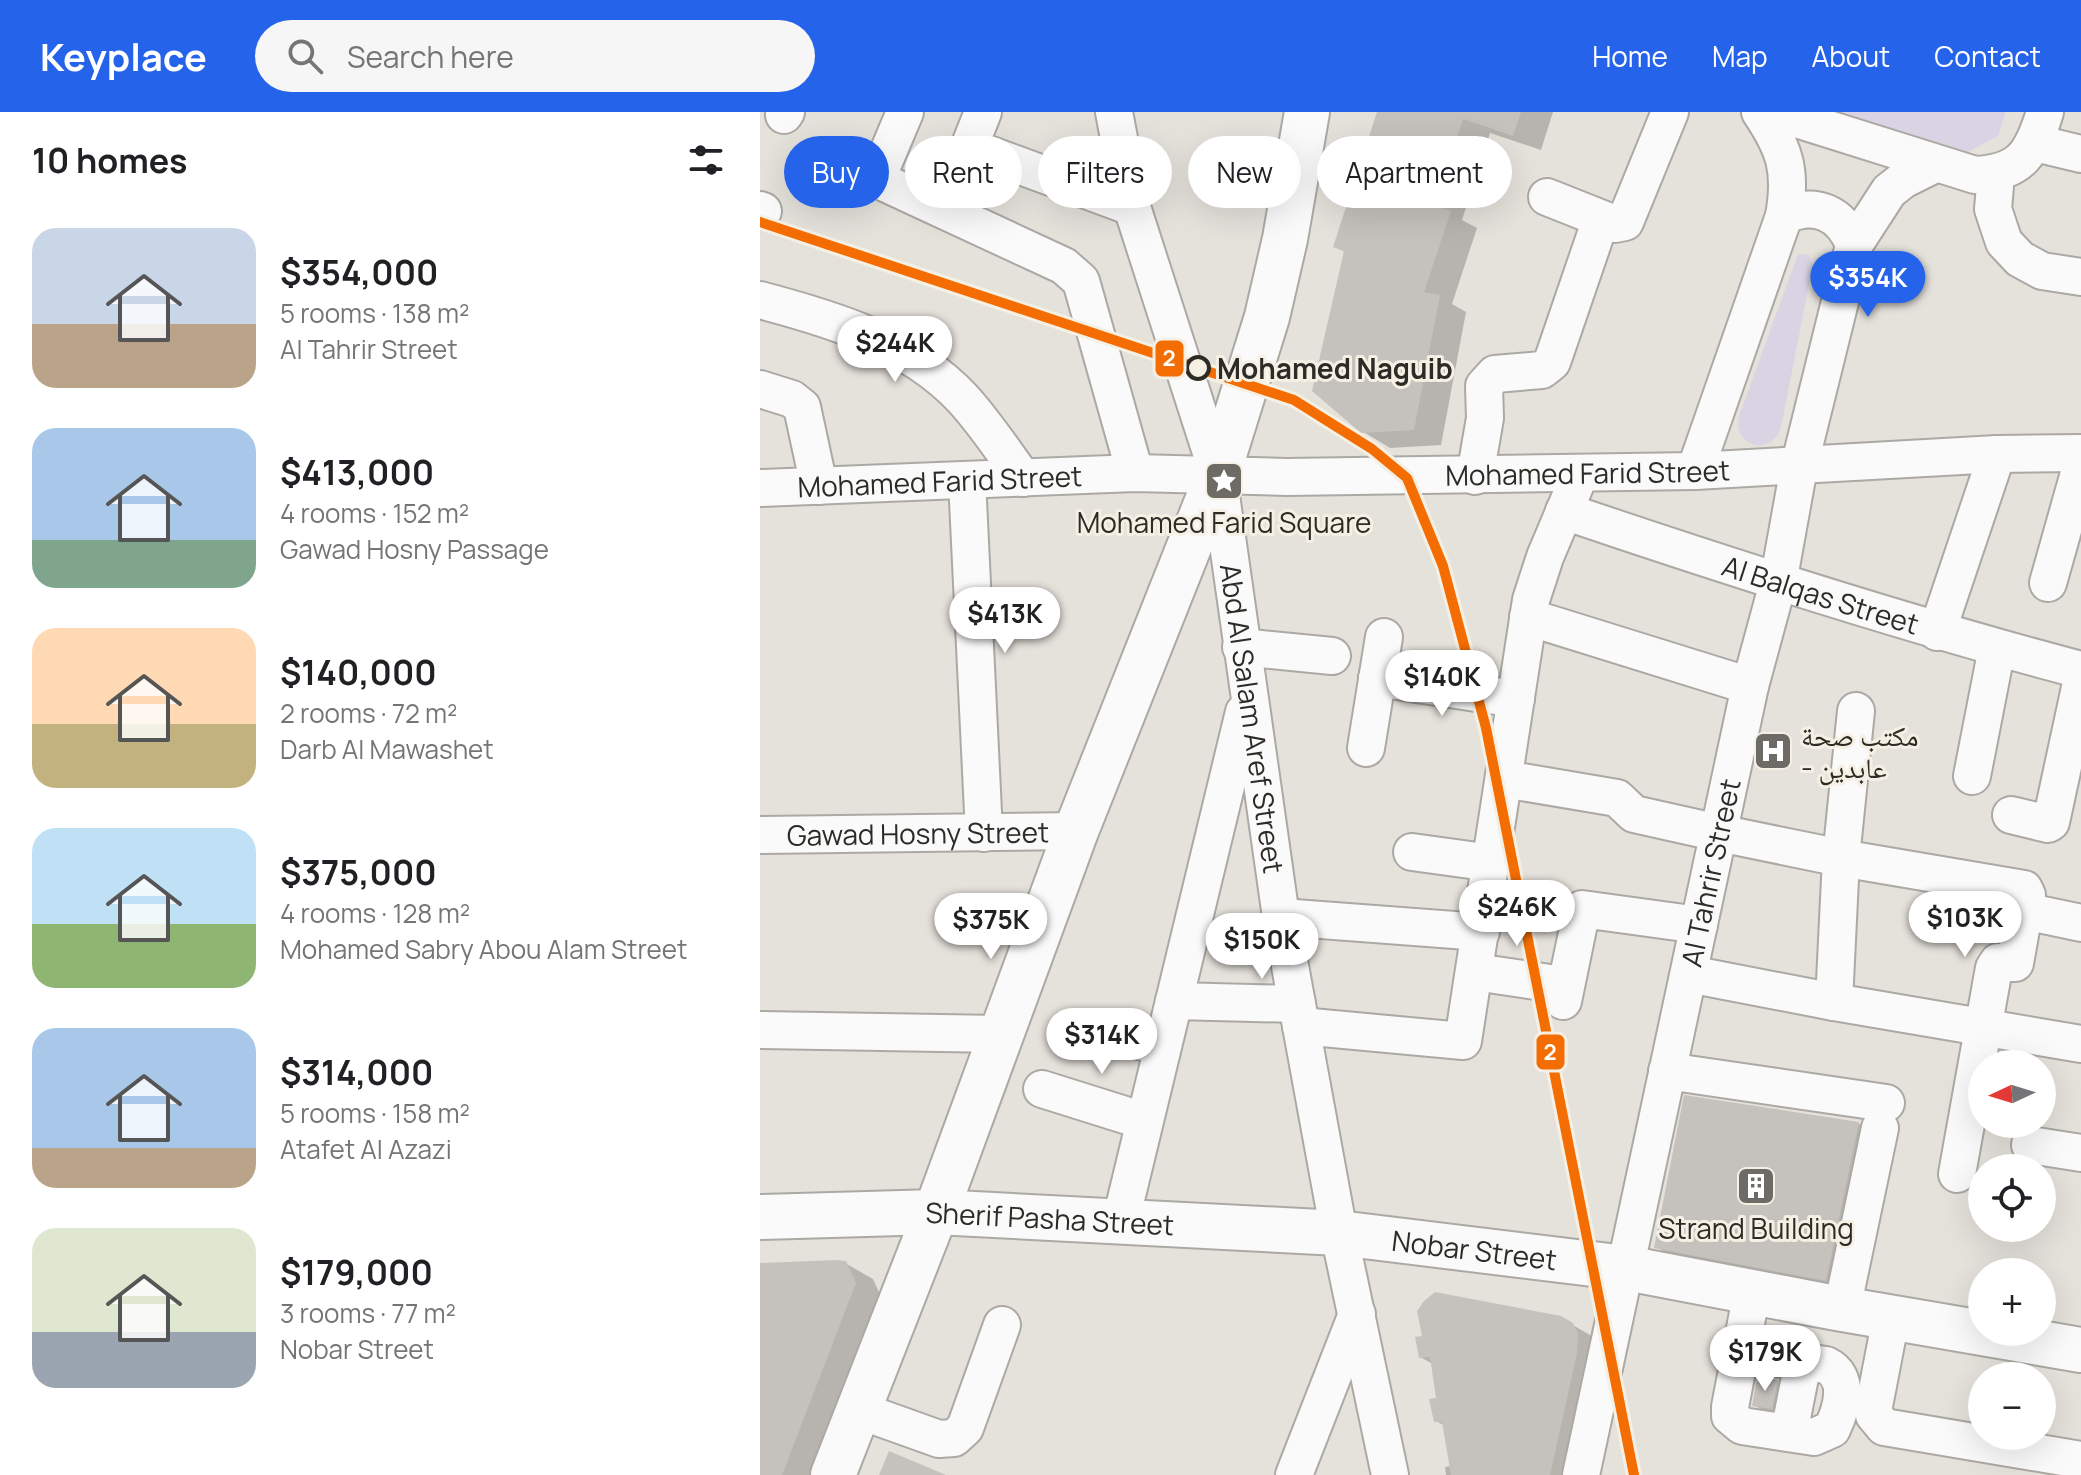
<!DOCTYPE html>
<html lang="en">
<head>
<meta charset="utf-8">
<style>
	:root { --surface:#fff; --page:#f6f6f6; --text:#202124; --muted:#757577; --accent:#2563eb }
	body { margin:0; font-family:Manrope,"Noto Naskh Arabic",sans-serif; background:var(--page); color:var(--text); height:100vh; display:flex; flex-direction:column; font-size:30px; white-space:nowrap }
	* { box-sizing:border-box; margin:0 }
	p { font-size:26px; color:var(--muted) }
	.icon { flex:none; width:44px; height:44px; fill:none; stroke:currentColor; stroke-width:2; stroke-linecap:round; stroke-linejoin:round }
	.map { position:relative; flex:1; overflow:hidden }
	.drawer { display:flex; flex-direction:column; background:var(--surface); width:760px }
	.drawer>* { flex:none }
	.banner { position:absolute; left:24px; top:24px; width:760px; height:72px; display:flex; gap:16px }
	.needle { width:52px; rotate:266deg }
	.buttons { position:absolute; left:1208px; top:938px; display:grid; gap:16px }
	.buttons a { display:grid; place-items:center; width:88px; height:88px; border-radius:50%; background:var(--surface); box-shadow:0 8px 32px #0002; font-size:40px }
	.price { position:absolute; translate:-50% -68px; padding:0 18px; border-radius:28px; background:#fff; color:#222; font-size:26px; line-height:52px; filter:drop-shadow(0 2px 4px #0008) }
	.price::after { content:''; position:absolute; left:50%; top:48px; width:24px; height:18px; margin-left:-12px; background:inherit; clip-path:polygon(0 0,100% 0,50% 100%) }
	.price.selected { background:var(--accent); color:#fff }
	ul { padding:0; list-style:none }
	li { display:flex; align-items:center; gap:24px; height:200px; padding:0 32px }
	li span { display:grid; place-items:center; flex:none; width:224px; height:160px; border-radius:24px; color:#555 }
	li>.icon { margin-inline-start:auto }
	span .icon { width:96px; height:96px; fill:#fffc; stroke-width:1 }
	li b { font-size:34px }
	h2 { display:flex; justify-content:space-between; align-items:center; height:96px; padding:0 32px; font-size:34px }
	.chip { padding:0 28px; border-radius:36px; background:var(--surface); box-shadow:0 8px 32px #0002; font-size:28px; line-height:72px }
	.chip.selected { background:var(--accent); color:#fff }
	header { display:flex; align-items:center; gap:48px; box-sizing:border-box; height:112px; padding:0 40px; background:var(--accent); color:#fff }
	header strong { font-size:38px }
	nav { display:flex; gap:44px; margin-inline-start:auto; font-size:28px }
	.search { width:560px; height:72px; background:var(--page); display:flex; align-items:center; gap:20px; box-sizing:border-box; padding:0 28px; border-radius:44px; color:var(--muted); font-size:30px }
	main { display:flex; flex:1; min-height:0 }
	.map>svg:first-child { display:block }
</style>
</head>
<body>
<header>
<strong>Keyplace</strong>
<div class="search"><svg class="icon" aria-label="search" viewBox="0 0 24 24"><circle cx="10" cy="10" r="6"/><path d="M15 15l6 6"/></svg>Search here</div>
<nav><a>Home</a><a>Map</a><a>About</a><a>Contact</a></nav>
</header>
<main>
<section class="drawer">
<h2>10 homes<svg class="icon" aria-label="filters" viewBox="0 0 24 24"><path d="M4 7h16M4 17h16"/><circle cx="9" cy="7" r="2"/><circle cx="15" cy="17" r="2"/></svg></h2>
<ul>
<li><span style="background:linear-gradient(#c9d6e8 60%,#b9a48a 0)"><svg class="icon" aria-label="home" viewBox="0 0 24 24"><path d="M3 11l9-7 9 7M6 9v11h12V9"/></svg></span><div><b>$354,000</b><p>5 rooms · 138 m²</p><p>Al Tahrir Street</p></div></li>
<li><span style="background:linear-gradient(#a9c7e8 70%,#7fa58c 0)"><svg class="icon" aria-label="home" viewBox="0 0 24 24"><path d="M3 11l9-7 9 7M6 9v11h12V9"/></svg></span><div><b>$413,000</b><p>4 rooms · 152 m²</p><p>Gawad Hosny Passage</p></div></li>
<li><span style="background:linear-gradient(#ffd9b3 60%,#c2b280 0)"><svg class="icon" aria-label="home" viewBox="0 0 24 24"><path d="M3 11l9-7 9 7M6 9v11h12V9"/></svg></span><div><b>$140,000</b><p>2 rooms · 72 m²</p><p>Darb Al Mawashet</p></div></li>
<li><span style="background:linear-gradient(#bfe0f5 60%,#8fb573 0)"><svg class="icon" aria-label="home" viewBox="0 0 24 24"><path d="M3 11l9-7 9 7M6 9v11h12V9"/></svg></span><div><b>$375,000</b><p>4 rooms · 128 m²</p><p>Mohamed Sabry Abou Alam Street</p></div></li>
<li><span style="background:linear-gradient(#a9c7e8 75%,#b9a48a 0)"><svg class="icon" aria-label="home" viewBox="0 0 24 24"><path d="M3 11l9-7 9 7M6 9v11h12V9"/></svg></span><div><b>$314,000</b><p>5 rooms · 158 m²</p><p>Atafet Al Azazi</p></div></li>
<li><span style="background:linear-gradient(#dfe7d0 65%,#9aa5b1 0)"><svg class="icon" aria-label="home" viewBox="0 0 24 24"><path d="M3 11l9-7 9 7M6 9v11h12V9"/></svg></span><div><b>$179,000</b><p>3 rooms · 77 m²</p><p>Nobar Street</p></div></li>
</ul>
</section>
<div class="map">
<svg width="1321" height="1363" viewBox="0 0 1321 1363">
	<rect width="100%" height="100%" fill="#e5e1db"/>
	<path fill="#d9d4e3" d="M1027,0H1246L1238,24L1204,42Z
		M1038,142L1049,143L1053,153L1021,315C1011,345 973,336 979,304Z"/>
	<path fill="#0003" d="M619,0H793L781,38L730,21L702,108L717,116L692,192L706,200L681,333L630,336L602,319L585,140L575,134Z
		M926,985L1099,1012L1126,1028L1094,1183L923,1150L896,1135Z
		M85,1151L113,1167L122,1187L55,1363H0V1153Z
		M801,1206L840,1229L820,1363H686L685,1355L692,1354L685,1314L676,1309L678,1288L673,1252L660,1245Z
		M1017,1269L1031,1277L1026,1304L1007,1301L994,1293Z"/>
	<path fill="#c5c2bd" d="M617,0H761L753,24L703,7L675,94L691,99L664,180L680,183L654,318L601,321L552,279L584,139L573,135Z
		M924,983L1099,1010L1066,1169L894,1136Z
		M76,1148L86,1149L96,1171L22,1363H0V1151Z
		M675,1180L801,1204L813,1211L818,1222L817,1241L790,1363H691L682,1310H674L669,1287L676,1286L670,1245L659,1246L655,1225L662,1224L657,1199L664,1189Z
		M997,1265L1018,1268L1012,1297L992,1294Z
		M129,1339L186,1363H119Z"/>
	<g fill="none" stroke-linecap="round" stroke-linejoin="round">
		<defs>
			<g id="minor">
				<path d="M145,0L121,57V65L125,71L304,154L321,169L375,361"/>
				<path id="s1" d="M354,0L372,95L458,362L521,805L579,1121L630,1363"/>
				<path d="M1014,0L1215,63C1261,61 1272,42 1285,0"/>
				<path d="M24,3L26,0"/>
				<path d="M1275,31L1321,42"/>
				<path d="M209,35L372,95"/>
				<path d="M1236,62L1233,97L1244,130L1260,147L1282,159L1321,165"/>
				<path d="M787,85L855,112L865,110L910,0"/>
				<path d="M0,98L3,99"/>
				<path d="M184,98L223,0"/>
				<path d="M1024,104C1055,89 1082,101 1094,133"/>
				<path d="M0,188C72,207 150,230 203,287C225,311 243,339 263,366"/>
				<path d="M0,277L32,287L42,295L59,374"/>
				<path d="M935,359L1024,104C1032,59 1025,37 1000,0"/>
				<path d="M715,364L725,306L724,274L735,262L782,258L792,250L841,107"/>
				<path d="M207,368L224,721"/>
				<path id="s2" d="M0,376L375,361L527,365L935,359L1237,342L1321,341"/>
				<path id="s3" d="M804,399C975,457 1146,512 1321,558"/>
				<path d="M1288,471L1321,354"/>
				<path d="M768,505L990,574"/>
				<path d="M1177,520L1237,342"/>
				<path d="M481,535L572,544"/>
				<path d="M617,566L756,587"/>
				<path d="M606,636L624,525"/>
				<path d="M1212,664L1237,536"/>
				<path d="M744,667L857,686L874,702L959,721L1081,746L1264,777L1267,783L1255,851L1238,850L1234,856L1197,1062"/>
				<path d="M1251,703L1288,712L1291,710L1321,571"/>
				<path id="s4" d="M0,723L316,719"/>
				<path d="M652,740L732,751"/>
				<path d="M1264,799L1321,811"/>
				<path d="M521,805L721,820"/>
				<path d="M715,860L790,871"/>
				<path d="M929,862L1074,890L1321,932"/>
				<path d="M414,889L537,892"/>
				<path d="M803,889L822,797L939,813"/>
				<path d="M1074,890L1081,746L1096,599"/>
				<path d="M541,914L703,929L771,488L785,445L820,362"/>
				<path d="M0,918L240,922"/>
				<path d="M337,918L402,935"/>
				<path d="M907,959L1126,991"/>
				<path d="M282,977L384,1009"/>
				<path d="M1270,1033L1321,1041"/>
				<path d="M361,1108L484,600"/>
				<path d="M1082,1197L1120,1016"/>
				<path d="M1131,1206L1114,1294V1303L1124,1315L1321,1348"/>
				<path d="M980,1241L1066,1253C1091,1265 1082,1296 1072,1317L1054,1325L982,1314L970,1304V1295L992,1180"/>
				<path d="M98,1298L179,1327L194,1326L205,1316L242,1213"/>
				<path d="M1029,1321L1043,1250"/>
				<path d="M534,1363L597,1202"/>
				<path id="s5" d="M821,1363L990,574L1018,471L1039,355L1094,133L1129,79L1143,68L1175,52"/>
			</g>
			<g id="major">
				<path id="s6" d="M0,1105L176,1100L579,1121L866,1156L1076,1196L1321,1238"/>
				<path d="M73,1363L176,1100L316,719L458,362L507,205L525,127L547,0"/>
			</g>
		</defs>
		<use href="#minor" stroke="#aca9a5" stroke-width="40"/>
		<use href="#major" stroke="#aca9a5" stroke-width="48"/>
		<use href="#minor" stroke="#fbfafa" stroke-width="36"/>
		<use href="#major" stroke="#fbfafa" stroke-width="44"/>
		<defs>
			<path id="metro-1" d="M0,110L534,288L612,337L647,366L683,454L726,616L874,1363"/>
		</defs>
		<use href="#metro-1" stroke="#f6f0e4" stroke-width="16"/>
		<use href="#metro-1" stroke="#f46d02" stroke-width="10"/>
	</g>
	<defs>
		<symbol id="sight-square" viewBox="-11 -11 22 22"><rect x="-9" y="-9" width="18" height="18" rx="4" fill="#6d6b65" stroke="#f6f0e4"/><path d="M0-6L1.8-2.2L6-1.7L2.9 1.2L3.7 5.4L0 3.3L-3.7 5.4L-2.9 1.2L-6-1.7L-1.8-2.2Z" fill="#fff"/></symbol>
		<symbol id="hospital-square" viewBox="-11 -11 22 22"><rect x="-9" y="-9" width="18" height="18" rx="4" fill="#6d6b65" stroke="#f6f0e4"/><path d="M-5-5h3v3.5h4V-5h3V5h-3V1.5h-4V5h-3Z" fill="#fff"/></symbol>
		<symbol id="building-square" viewBox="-11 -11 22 22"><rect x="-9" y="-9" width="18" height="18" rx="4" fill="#6d6b65" stroke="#f6f0e4"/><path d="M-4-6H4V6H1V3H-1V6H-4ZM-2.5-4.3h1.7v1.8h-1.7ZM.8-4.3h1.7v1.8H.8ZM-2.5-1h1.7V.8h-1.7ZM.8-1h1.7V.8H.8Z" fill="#fff"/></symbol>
	</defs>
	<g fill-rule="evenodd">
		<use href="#sight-square" x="442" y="347" width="44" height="44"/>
		<use href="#hospital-square" x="991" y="617" width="44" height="44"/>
		<use href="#building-square" x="974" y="1052" width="44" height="44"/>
	</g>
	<circle fill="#f6f0e4" stroke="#2d2b26" stroke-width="4" cx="438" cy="256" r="11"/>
	<g text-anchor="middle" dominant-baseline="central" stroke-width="6" stroke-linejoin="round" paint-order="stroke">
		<g font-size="28" font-weight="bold" fill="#2d2b26" stroke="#f6f0e4" text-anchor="start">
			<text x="457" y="256">Mohamed Naguib</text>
		</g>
		<g font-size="28" fill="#2d2b26" stroke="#f6f0e4">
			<text stroke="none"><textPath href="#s2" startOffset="828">Mohamed Farid Street</textPath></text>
			<text stroke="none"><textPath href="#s2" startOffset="180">Mohamed Farid Street</textPath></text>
			<text stroke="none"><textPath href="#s3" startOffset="270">Al Balqas Street</textPath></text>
			<text stroke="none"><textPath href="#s1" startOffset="624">Abd Al Salam Aref Street</textPath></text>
			<text stroke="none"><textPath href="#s4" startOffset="158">Gawad Hosny Street</textPath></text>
			<text stroke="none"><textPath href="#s5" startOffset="616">Al Tahrir Street</textPath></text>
			<text stroke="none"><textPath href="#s6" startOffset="290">Sherif Pasha Street</textPath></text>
			<text stroke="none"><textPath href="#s6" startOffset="716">Nobar Street</textPath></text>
		</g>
		<g font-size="28" fill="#2d2b26" stroke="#f6f0e4">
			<text x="464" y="410">Mohamed Farid Square</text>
			<text x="1041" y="623" text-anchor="start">مكتب صحة<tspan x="1041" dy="32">- عابدين</tspan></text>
			<text x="996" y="1116">Strand Building</text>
		</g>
	</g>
	<g stroke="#f6f0e4" stroke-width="3">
		<rect x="394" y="227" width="31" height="39" rx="8" fill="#f46d02"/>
		<rect x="775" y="921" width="31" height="38" rx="8" fill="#f46d02"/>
	</g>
	<g font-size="22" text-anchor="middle" font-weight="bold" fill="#fff">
		<text x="409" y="254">2</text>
		<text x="790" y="948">2</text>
	</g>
</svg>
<div class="buttons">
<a><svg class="needle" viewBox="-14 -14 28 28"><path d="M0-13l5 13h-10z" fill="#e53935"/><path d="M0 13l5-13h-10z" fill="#757577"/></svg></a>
<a><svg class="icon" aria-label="locate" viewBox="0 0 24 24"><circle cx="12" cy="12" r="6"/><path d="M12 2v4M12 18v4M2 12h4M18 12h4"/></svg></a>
<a>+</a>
<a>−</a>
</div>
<b class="price selected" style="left:1108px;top:207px">$354K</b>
<b class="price" style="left:135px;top:272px">$244K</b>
<b class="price" style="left:245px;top:543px">$413K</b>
<b class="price" style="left:682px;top:606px">$140K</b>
<b class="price" style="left:757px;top:836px">$246K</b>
<b class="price" style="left:1205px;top:847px">$103K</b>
<b class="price" style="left:231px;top:849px">$375K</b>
<b class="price" style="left:502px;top:869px">$150K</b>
<b class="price" style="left:342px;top:964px">$314K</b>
<b class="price" style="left:1005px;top:1281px">$179K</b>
<div class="banner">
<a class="chip selected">Buy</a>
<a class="chip">Rent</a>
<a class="chip">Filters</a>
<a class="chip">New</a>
<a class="chip">Apartment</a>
</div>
</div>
</main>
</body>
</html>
